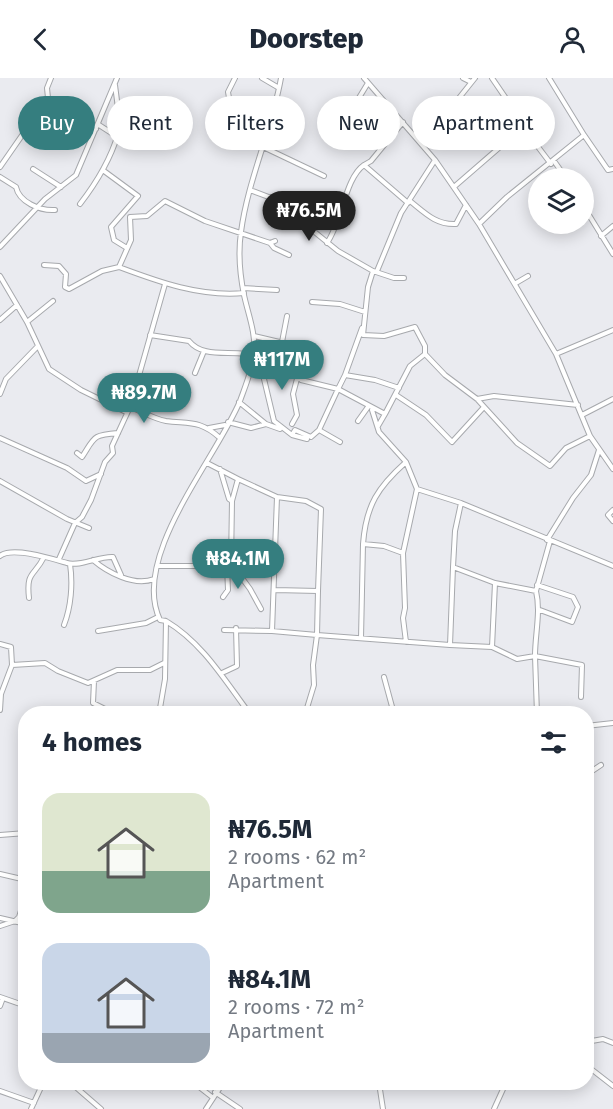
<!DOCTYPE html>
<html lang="en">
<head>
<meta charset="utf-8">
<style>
	:root { --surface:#fff; --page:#f2f2f3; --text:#1f2937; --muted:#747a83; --accent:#357e7f }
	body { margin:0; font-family:"Fira Sans",sans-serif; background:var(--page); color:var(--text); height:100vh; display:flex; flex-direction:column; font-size:22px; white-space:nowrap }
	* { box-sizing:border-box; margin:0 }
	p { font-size:20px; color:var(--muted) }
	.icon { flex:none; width:33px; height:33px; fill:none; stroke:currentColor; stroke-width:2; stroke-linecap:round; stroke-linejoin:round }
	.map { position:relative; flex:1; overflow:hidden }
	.details { position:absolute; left:18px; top:628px; width:576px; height:384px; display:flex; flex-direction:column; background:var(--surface); border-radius:24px; box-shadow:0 3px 15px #0003 }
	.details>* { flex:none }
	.banner { position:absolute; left:18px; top:18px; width:578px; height:54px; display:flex; gap:12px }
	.fabs { position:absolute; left:528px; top:90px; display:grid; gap:12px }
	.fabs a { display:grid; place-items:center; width:66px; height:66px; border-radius:50%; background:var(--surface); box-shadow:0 3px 15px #0003; font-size:30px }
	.price { position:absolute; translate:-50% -51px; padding:0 14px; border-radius:21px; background:var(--accent); color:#fff; font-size:20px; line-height:39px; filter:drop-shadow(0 2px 3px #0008) }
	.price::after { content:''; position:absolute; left:50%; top:36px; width:18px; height:14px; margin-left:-9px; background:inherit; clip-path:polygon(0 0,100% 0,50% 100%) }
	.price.selected { background:#222; color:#fff }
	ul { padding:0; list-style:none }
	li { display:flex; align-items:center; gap:18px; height:150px; padding:0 24px }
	li span { display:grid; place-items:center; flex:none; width:168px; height:120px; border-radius:18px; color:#555 }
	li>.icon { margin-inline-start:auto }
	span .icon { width:72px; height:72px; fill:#fffc; stroke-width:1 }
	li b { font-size:26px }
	h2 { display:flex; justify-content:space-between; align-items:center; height:72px; padding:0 24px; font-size:26px }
	.chip { padding:0 21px; border-radius:27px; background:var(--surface); box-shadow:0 3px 15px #0003; font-size:21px; line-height:54px }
	.chip.selected { background:var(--accent); color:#fff }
	header { display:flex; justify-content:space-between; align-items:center; height:78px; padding:0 24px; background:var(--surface); font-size:27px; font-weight:800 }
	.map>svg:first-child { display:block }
</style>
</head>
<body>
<header><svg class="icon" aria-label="back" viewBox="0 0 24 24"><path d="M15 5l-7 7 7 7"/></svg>Doorstep<svg class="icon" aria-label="person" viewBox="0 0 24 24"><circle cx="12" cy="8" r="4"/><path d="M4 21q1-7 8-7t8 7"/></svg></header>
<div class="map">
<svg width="613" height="1031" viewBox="0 0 613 1031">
	<rect width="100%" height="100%" fill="#eaebf0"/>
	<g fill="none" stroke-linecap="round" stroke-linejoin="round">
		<defs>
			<path id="minor" d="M262,0L279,10
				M364,0L435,82L479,146L556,276L590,358L613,391
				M463,0L471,4
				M48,20L76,33L85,45L96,51
				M455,25L496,72
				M232,37L228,14L235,0
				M346,41L368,5
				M403,44L371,83L364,87L408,125
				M120,46L128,39L143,34
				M99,47L113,56H118
				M523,49L551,86
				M584,57L608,92L613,91
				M418,60L455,25L475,0
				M261,68L324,98
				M554,83L566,100
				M0,89L48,20L47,10L51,0
				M33,91L61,109
				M104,93L138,118L111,149L114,162L127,170
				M0,99L16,109C19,124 40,133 55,132
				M455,108L523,49L520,41L492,0
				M250,112L274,121L338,173L373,193L394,200H404
				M410,123C425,135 436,147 456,146L466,127
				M80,126C97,104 110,83 118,56L116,53L120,46L115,7
				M584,129L613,176
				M479,146L507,119L584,57L549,0
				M601,158L613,148
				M270,165L274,170L289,177
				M327,165C342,144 345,100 364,87
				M0,169L45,121L76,97L117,0
				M44,187L59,188L66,196L65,209L69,211L102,193L119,189
				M377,193L401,135L435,82
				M0,198L27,244L49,291L81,312L126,334
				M516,205L528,198
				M243,210L277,212
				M244,215C200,219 159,204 119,189L131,162L130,139L147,138L165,123L205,143L270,165L275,163
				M312,224L340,226L365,234
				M0,242L17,227
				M27,244L53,223
				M150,257L189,263C205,283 238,269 259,280L274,343L292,357L295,352L311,359L319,352L338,311L385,336L410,288L425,276V268L415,249L384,258L363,257L368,209L373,193
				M254,258L305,270L298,297L301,302L338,311L345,297L375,302L399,310
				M282,264L287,238
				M425,276L445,297L477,321L517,365L550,388L566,370L590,358
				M556,276L613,252
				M195,295L204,273
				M345,297L362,250
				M0,316L6,301L37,269
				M396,317L426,337L452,364L484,329
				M477,321L494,318L578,327
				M239,324L266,346L280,351
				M130,329C141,333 154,341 166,343C190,346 200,342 220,360
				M372,332L379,354L406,384L417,411L403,475L384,468L363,466C366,427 378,409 406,384
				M582,337L613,321
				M358,343L368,329
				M228,344L251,350L266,346
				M292,346L297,337L293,316L298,297
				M378,348L385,336
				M209,350L225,347
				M319,352L340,364
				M292,357L307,361
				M0,360L67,390L86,403L101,396
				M77,375L82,379C95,359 92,357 118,355
				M207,385L238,401L232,423L229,421L220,391
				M238,401L277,419L306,423L321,431L318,513
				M0,403L67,441L89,450
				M417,411L461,425L613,488
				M461,425L455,453L453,489L495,505L536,513L550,463
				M613,432L608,437L613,443
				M547,462L573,420L591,397L599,372
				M403,475L405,530L403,540L406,564
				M0,478C12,468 53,481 67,485C80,489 99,478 113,479L121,497
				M59,481L75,445L82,439L91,422L105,384L113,375L112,368L130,329L165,206
				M93,482C107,494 134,509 154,501
				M231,485L250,511L261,531
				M158,488H227L231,485L232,423
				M453,489L450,567L492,569L495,505
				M537,507L573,519L578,529L572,544L540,532
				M275,512L318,513L317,557L272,553L277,419
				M223,519L228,512L227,488
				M29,520C26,493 34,499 44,479
				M166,543C203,565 225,603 250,636
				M64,547C71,529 73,506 70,486
				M224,552L272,553
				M98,553L146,545L158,539
				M361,560L363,466
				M0,566L11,569L12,587L45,585L58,593L88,605L117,592H150L164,585
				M492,569L517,581L535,578C535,556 541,534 536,513
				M222,595L237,588L236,550
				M384,599L394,636
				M94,603L93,625L115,636
				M0,632L1,616L12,587
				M159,636L165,601L166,543L160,542C130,479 216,381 240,323C245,309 253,290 254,275C256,255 248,236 244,217C240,197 238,174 241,154C248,101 272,52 281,0
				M309,636L307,630L314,607L313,587L317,557L450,567
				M537,636L535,578L582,587L581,619
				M586,648L613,645
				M586,697L601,687
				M0,757L26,755
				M0,796L26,802
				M0,840L26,846
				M0,848L15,843L19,839L26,816
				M0,919L26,928
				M0,928L3,920
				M586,964L603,961L613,965
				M586,987L613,1008
				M71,1005L101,1031
				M194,1005L212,1019
				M379,1005L383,1031
				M0,1013L34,1025
				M215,1014L240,1031
				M31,1031L43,1005
				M206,1031L223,1005
				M494,1031L504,1009L497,1005"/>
		</defs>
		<use href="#minor" stroke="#a7a9ad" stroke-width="6"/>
		<use href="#minor" stroke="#fff" stroke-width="4"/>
	</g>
</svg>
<div class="fabs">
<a><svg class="icon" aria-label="layers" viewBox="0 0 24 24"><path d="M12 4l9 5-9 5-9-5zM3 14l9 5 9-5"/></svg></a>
</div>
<b class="price selected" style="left:309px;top:164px">₦76.5M</b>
<b class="price" style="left:282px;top:313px">₦117M</b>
<b class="price" style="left:144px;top:346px">₦89.7M</b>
<b class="price" style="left:238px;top:512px">₦84.1M</b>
<div class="banner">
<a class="chip selected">Buy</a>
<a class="chip">Rent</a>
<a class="chip">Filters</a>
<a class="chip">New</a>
<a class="chip">Apartment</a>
</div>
<section class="details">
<h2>4 homes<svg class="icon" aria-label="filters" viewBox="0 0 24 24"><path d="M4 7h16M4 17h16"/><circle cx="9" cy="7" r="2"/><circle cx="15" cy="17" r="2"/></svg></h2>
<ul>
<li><span style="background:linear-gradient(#dfe7d0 65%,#7fa58c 0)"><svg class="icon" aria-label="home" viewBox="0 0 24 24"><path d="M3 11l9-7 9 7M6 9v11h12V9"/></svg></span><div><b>₦76.5M</b><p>2 rooms · 62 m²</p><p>Apartment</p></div></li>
<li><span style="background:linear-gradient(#c9d6e8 75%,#9aa5b1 0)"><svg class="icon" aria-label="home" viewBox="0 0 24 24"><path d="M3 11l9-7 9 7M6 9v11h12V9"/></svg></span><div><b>₦84.1M</b><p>2 rooms · 72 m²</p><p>Apartment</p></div></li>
</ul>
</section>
</div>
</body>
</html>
